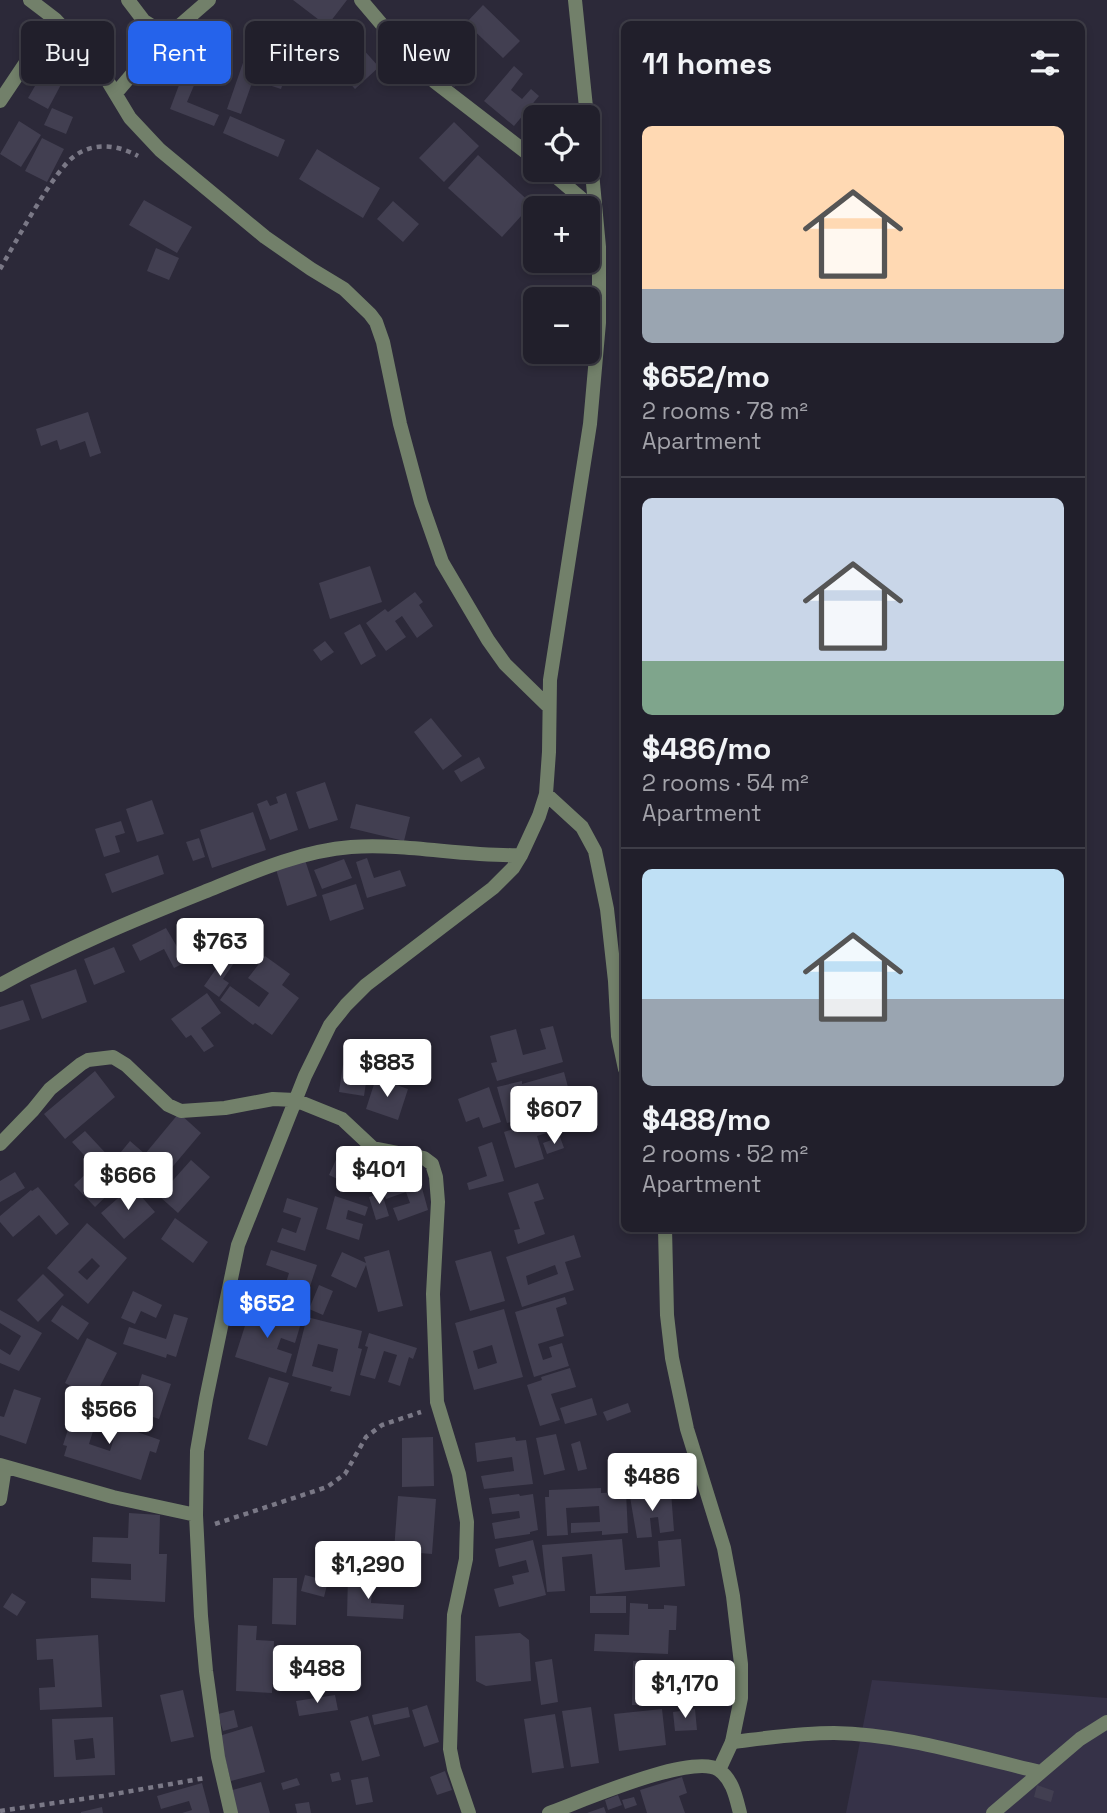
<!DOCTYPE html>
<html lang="en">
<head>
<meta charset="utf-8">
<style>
	:root { --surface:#211f2b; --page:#292733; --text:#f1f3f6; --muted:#a2a2a9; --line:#3e3d47; --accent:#2563eb }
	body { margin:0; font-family:"Space Grotesk",sans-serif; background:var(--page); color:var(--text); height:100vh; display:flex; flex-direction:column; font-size:26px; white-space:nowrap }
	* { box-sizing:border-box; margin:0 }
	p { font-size:23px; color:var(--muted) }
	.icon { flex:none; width:38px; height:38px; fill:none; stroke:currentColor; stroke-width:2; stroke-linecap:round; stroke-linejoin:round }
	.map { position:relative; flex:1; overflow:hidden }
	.side { position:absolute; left:621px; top:21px; width:464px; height:1211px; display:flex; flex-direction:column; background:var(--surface); border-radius:10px; box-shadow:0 4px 10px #0003,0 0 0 2px var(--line) }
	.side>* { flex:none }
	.top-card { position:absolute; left:21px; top:21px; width:495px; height:63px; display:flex; gap:14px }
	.buttons { position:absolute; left:523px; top:105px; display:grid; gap:14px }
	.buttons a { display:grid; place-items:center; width:77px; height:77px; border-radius:10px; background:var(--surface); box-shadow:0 4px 10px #0003,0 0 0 2px var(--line); font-size:35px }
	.price { position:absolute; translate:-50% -60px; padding:0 16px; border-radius:7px; background:#fff; color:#222; font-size:23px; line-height:46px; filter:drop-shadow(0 2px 4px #0008) }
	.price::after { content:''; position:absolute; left:50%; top:42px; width:21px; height:16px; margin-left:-10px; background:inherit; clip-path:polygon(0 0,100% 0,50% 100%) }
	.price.active { background:var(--accent); color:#fff }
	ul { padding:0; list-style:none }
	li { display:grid; align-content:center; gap:14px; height:371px; padding:0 21px }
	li+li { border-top:2px solid var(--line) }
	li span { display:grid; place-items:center; height:217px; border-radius:10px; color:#555 }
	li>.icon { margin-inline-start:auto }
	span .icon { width:126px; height:126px; fill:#fffc; stroke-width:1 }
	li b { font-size:30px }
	h2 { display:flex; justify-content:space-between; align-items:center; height:84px; padding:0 21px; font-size:30px }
	.pill { padding:0 24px; border-radius:10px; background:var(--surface); box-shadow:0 4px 10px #0003,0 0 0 2px var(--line); font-size:24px; line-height:63px }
	.pill.active { background:var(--accent); color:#fff }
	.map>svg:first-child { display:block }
</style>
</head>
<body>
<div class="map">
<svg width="1107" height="1813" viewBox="0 0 1107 1813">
	<rect width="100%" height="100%" fill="#2c2939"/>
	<path fill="#363248" d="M872,1680L1107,1698V1813H846Z"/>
	<path fill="#423f51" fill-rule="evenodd" d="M293,0H347L327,26Z
		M483,5L520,41L503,58L466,23Z
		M344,28L379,67L355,89L320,51Z
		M438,36L470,72L454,87L422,51Z
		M245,57L287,72L281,89L253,80L241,114L227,109Z
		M514,66L523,74L511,90L522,99L531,89L539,96L514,126L484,101Z
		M46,67L65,77L48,109L28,98Z
		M182,77L195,83L187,102L219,115L214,126L170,109Z
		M52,108L73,117L66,134L44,125Z
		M230,116L285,140L278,157L223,133Z
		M19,121L41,135L21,167L0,154Z
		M454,122L479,146L444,182L419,158Z
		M42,138L64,149L47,182L25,171Z
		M317,149L380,188L363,218L299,179Z
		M478,155L532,204L502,237L448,188Z
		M144,200L192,227L177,253L129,225Z
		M393,201L419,224L403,242L377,219Z
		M156,248L179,258L169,280L147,271Z
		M88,412L101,453L90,457L85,441L60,450L57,440L41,446L36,429Z
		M370,566L382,602L330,619L319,583Z
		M415,592L423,602L419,605L433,626L417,638L402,616L395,621L406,637L386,651L366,623L385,609L388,612Z
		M360,624L376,656L361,665L344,633Z
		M325,641L334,652L321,661L313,650Z
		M431,718L462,756L443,770L414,732Z
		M479,757L485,768L461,782L454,771Z
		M325,782L338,820L309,829L296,792Z
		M286,793L298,830L270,840L257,804L267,800L270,806L278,803L276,797Z
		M152,800L164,834L137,842L126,809Z
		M356,804L410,817L404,841L350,828Z
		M253,812L266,850L212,868L200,830Z
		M121,821L125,833L115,836L120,852L104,857L95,829Z
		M199,838L205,857L193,861L186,842Z
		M158,855L164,874L112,893L105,874Z
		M304,857L317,896L287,906L275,866Z
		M367,858L374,878L400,870L406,886L367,898L356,862Z
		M344,859L352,878L322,889L314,870Z
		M356,884L364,909L330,921L322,895Z
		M166,928L186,962L174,968L164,949L140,961L132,945Z
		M114,947L125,972L94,985L84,959Z
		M225,956L234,963L223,979L229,983L219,997L204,986Z
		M265,956L290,974L282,985L299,998L272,1035L255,1023L253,1025L220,1000L230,986L259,1007L269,993L248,978Z
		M76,969L87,1002L42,1019L30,985Z
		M207,993L221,1013L201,1028L214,1046L204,1052L191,1035L186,1038L171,1019Z
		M23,1000L30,1020L0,1030V1007Z
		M553,1026L563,1062L497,1081L491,1063L497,1062L490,1036L516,1029L523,1055L546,1049L540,1029Z
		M343,1065L368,1069L364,1096L339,1092Z
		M95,1071L115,1097L65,1139L44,1114Z
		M564,1072L568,1087L526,1099L531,1117L507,1123L497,1087L522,1081V1084Z
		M376,1078L408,1089L398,1120L366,1109Z
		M489,1087L501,1122L483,1128L479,1117L466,1122L458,1099Z
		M179,1113L201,1133L153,1190L116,1158L130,1141L145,1154Z
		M555,1116L559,1129L537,1136L544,1159L515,1168L504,1132Z
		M85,1131L127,1176L95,1207L74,1185L94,1166L72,1142Z
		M560,1137L564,1148L547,1154L543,1143Z
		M492,1142L504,1181L469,1190L467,1183L487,1176L478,1147Z
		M340,1151L376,1168L365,1192L329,1175Z
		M191,1160L210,1177L178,1213L159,1196Z
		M416,1166L428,1210L398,1221L393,1208L410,1203L406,1192L386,1199L379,1178Z
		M15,1172L25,1188L0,1202V1181Z
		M538,1183L544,1199L534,1202L545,1234L518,1244L514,1230L520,1229L508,1193Z
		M132,1186L155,1212L124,1239L101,1213Z
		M38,1187L69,1224L56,1235L39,1215L13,1237L0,1222V1216L31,1190L32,1191Z
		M382,1193L389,1216L376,1220L369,1197Z
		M335,1196L368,1207L365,1216L348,1210L346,1219L363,1224L359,1240L326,1229Z
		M287,1198L318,1208L305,1251L277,1242L282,1228L296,1233L301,1218L283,1212Z
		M175,1218L208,1242L193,1263L161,1239Z
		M87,1223L127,1258L88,1304L47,1268ZM92,1258L100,1266L87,1280L78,1272Z
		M574,1235L581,1257L565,1262L574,1290L522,1307L506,1257ZM555,1265L558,1274L528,1285L526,1276Z
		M271,1250L317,1265L300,1317L255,1302L262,1281L284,1289L289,1273L266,1265Z
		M389,1250L403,1306L378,1312L366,1265L356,1288L331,1276L342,1252L366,1263L364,1257Z
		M491,1251L505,1301L470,1311L455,1261Z
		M43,1274L64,1295L38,1322L17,1300Z
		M319,1285L333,1291L323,1315L309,1309Z
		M133,1291L162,1305L156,1318L141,1311L135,1324L121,1318Z
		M565,1297L567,1304L556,1308L564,1336L538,1344L543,1360L552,1357L549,1347L562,1343L569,1366L534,1377L515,1312Z
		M62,1305L89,1323L78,1340L51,1321Z
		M251,1307L301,1323L295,1343L281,1338L277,1349L292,1354L286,1373L235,1357Z
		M504,1309L523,1377L474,1390L455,1323ZM492,1345L497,1363L478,1369L473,1351Z
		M0,1310L42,1333L19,1371L0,1363V1349L10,1355L21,1336L0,1323Z
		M174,1314L188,1318L176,1357L167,1354L166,1358L123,1344L129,1327L166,1339Z
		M307,1317L362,1331L358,1348L362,1349L350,1396L330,1391L332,1387L292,1376ZM318,1344L338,1349L333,1372L312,1366Z
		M369,1333L417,1348L413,1359L409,1357L400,1386L388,1382L397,1355L384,1351L375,1379L360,1375L368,1347L365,1346Z
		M87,1338L117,1353L94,1398L65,1383Z
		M570,1368L576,1387L551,1394L560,1420L540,1426L527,1385L542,1380L541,1377Z
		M142,1374L171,1384L159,1419L106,1401L110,1388L135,1397Z
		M269,1377L289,1383L267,1446L248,1439Z
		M14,1389L41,1398L26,1444L0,1435V1416L4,1417Z
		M592,1398L597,1415L565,1424L560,1408Z
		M628,1403L631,1412L607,1421L603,1412Z
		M78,1411L160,1440L156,1453L150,1451L141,1480L64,1456L67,1446L63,1445L72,1417L76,1418ZM94,1428L115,1435L110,1451L89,1444Z
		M556,1434L565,1470L544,1475L536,1438Z
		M433,1437L434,1486L402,1487V1438Z
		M515,1437L516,1441L526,1440L533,1484L484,1489L481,1476L514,1471L512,1457L477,1462L475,1443Z
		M580,1441L587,1469L578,1471L571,1444Z
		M601,1488V1493L626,1492L628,1533L602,1535V1531L571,1533V1523L600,1522L599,1506L566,1508L568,1535L547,1536L545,1497H549V1490Z
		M671,1492L674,1531L660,1533L658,1517L650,1518L652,1537L637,1538L630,1497Z
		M519,1494L520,1496L533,1494L538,1530L530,1532V1534L495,1539L492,1523L520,1518L519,1511L492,1514L489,1498Z
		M398,1496L436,1499L432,1554L394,1551Z
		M129,1513L160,1515L159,1554H167L165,1602L91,1598V1578L131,1580V1564L92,1562L93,1537L128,1538Z
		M622,1539L625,1570L660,1567L658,1541L681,1539L685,1586L596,1594L592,1554L562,1557L565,1591L547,1592L542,1545Z
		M533,1540L546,1595L499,1607L494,1589L514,1584L512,1576L529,1572L526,1560L499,1567L495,1549Z
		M305,1575L328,1581L324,1597L301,1591Z
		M348,1576L373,1577L371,1603L404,1605L403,1619L347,1616Z
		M273,1578H297L296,1625L272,1624Z
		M12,1593L26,1602L17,1616L3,1607Z
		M590,1596H626V1613H590Z
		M630,1603L648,1604V1609H664V1605L677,1606L676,1630H669L668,1654L594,1651L595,1634L629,1635Z
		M238,1625L257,1626L256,1640L274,1641L272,1693L236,1691Z
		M520,1633L529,1640L531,1681L486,1686L476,1681L475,1636Z
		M98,1635L102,1707L40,1710L39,1688L55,1687L53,1659L37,1660L36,1639Z
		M360,1655L362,1686L332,1687L330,1656Z
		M552,1659L558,1702L541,1705L535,1662Z
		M633,1661L665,1662L664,1706L632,1705Z
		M183,1690L194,1737L171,1742L160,1695Z
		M335,1695L338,1710L299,1716L296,1701Z
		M427,1705L439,1742L424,1747L412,1710Z
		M408,1707L410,1717L374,1725L372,1715Z
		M591,1707L599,1763L571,1767L562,1711Z
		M662,1709L666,1745L619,1751L614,1714Z
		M695,1709L697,1730L675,1731L673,1712Z
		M234,1710L238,1727L223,1731L218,1714Z
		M555,1714L564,1768L532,1773L524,1719Z
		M368,1716L380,1756L362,1761L350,1721Z
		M113,1717L115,1775L54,1777L52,1719ZM93,1738L95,1758L76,1760L74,1740Z
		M252,1726L265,1772L231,1781L219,1736Z
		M445,1771L452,1790L437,1795L430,1777Z
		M339,1772L341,1780L332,1782L330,1774Z
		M368,1777L373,1802L356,1805L351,1780Z
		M682,1777L687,1793L679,1796L685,1813H647L640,1790Z
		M297,1778L300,1785L283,1790L281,1783Z
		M261,1782L270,1813H236L229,1791Z
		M202,1783L210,1813H182L192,1810L189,1801L161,1809L157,1796Z
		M1037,1785L1054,1791L1051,1802L1034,1797Z
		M618,1795L622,1805L608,1810L605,1800Z
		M634,1797L637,1805L625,1809L622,1800Z
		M309,1802L311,1813H297L295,1804Z
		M102,1807L103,1813H81V1812Z
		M604,1807L606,1813H587Z"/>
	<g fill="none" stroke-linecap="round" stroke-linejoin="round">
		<path stroke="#7a7886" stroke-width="4.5" stroke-dasharray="5 5" stroke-linecap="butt" d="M0,269C15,244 54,169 76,155C95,142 118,145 138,156
			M215,1524L327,1487L345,1474L366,1437L382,1425L421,1412
			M0,1811L103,1796L205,1778"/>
		<path stroke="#72806a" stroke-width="14" d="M732,1742C766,1738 800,1733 834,1733C904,1734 974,1757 1041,1772
			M993,1813L1080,1739L1107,1722"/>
		<path stroke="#72806a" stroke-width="14" d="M30,0L55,19L98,65L130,118L160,150L265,237L311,269L344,289L370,314L376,322L383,342L400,424L421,502L442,562L488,640L505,664L549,707
			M128,0L144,21L166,35
			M361,0L412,60L435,82L536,160
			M575,0L587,117
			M116,93L156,46L209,0
			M0,101L55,19
			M548,170L595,210
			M546,794L582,827L595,851L607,909L615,981L618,1036L625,1069
			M0,985C66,948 134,920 204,892C251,873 300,851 351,847C408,843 464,857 521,855
			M0,1144L33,1110L50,1089L81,1064L88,1060L113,1057L126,1065L168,1105L181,1111L225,1108L273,1099L295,1100L342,1119L373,1148L424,1158L432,1164L436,1177L438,1202L433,1294L437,1402L459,1474L467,1522L466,1559L454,1615L450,1749L454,1769L469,1813
			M665,1228L667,1315L672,1358L687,1429L724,1548L733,1596L741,1664V1698L732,1742L719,1770
			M0,1465L113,1497L196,1515
			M0,1499L5,1467
			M231,1813L218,1757L206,1671L201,1616L196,1515L197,1451L206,1399L238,1245L305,1076L330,1025L346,1005L366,985L493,888L513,868L521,855L539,816L546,794L549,752L550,680L590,424L599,323V247L588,130
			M549,1813C580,1802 693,1752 719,1770C733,1780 736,1798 740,1813"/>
	</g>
</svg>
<div class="buttons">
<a><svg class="icon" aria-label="locate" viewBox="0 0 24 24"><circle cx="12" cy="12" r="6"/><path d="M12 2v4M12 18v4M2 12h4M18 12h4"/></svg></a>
<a>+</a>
<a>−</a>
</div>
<b class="price" style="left:220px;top:978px">$763</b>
<b class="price" style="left:387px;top:1099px">$883</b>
<b class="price" style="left:554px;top:1146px">$607</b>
<b class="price" style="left:379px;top:1206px">$401</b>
<b class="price" style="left:128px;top:1212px">$666</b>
<b class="price active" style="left:267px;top:1340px">$652</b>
<b class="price" style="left:109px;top:1446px">$566</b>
<b class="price" style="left:652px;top:1513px">$486</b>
<b class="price" style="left:368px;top:1601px">$1,290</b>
<b class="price" style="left:317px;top:1705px">$488</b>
<b class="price" style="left:685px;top:1720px">$1,170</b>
<div class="top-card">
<a class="pill">Buy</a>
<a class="pill active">Rent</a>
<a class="pill">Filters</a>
<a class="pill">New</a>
</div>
<section class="side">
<h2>11 homes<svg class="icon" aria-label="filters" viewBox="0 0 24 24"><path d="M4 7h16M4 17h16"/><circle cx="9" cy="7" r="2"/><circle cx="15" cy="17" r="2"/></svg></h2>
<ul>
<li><span style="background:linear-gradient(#ffd9b3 75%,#9aa5b1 0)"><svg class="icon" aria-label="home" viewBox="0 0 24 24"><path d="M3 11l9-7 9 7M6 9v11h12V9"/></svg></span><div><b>$652/mo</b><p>2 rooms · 78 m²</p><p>Apartment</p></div></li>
<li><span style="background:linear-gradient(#c9d6e8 75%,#7fa58c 0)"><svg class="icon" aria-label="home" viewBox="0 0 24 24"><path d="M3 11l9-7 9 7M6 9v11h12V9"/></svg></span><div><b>$486/mo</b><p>2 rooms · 54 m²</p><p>Apartment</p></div></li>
<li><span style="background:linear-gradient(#bfe0f5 60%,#9aa5b1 0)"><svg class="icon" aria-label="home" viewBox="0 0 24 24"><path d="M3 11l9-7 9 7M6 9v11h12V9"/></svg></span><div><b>$488/mo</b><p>2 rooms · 52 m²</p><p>Apartment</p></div></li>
</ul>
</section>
</div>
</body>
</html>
